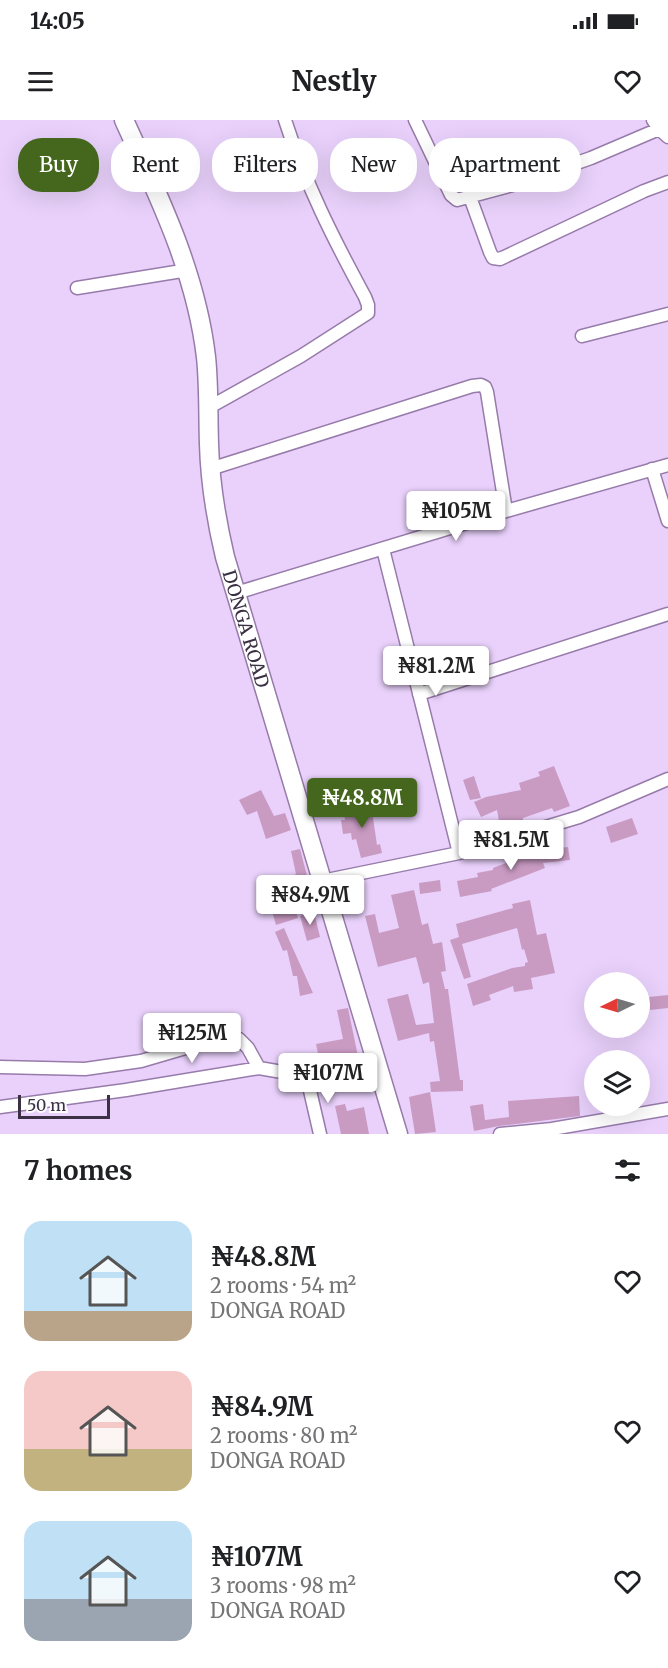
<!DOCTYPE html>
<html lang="en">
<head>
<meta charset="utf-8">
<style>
	:root { --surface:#fff; --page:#f6f6f6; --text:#202124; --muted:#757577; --accent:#44661d }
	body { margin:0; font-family:Merriweather,serif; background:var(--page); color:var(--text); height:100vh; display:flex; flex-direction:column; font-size:22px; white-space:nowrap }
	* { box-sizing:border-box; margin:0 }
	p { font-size:20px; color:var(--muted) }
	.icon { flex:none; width:33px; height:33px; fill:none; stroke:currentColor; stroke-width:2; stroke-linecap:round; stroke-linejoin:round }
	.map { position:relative; height:1014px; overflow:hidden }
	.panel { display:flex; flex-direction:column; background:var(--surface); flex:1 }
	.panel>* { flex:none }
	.hud { position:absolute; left:18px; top:18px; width:633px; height:54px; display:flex; gap:12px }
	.needle { width:39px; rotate:265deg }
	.tools { position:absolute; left:584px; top:852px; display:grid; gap:12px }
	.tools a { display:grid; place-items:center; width:66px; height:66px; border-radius:50%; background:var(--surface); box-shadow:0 6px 24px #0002; font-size:30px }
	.scale { position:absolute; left:18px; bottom:15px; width:92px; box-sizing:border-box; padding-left:6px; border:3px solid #3c3044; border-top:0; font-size:16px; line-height:21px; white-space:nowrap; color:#3c3044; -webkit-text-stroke:4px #fdfdfd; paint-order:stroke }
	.price { position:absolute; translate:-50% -51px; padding:0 14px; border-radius:6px; background:#fff; color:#222; font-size:20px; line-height:39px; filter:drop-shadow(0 2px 3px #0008) }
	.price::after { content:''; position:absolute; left:50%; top:36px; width:18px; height:14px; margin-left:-9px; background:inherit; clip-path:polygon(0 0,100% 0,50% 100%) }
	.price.selected { background:var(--accent); color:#fff }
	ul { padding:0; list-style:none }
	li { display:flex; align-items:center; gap:18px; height:150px; padding:0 24px }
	li span { display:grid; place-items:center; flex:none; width:168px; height:120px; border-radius:18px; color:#555 }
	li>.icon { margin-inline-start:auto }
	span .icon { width:72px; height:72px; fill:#fffc; stroke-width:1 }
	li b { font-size:26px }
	h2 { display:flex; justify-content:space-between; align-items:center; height:72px; padding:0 24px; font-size:26px }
	.tag { padding:0 21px; border-radius:24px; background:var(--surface); box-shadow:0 6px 24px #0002; font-size:21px; line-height:54px }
	.tag.selected { background:var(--accent); color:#fff }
	.status { display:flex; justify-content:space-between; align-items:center; height:42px; padding:0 30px; background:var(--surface); direction:ltr }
	.status svg { height:16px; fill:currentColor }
	header { display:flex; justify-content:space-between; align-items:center; height:78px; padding:0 24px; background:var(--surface); font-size:27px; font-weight:700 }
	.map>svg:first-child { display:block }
</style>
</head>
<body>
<div class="status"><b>14:05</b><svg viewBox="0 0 49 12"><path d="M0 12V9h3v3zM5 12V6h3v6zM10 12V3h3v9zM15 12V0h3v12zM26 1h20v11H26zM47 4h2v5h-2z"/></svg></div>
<header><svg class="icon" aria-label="menu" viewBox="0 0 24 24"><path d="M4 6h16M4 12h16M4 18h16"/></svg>Nestly<svg class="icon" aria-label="heart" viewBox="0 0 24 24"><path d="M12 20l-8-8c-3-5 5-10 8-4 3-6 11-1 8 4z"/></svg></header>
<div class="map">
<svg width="668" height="1014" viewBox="0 0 668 1014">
	<rect width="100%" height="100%" fill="#e9d1fb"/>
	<path fill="#c99bc3" d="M554,646L570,686L554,692L552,688L523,698V702L500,707L497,690L481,697L474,682L486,677L521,670L519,663L540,656L538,652Z
		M474,656L481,678L470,680L463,660Z
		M261,670L274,696L285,693L291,710L266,719L257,691L247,695L239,680Z
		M371,684L377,725L380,724L382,733L361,738L356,719L352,720L351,713L343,714L341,700H345L343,688Z
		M632,698L638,714L611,723L606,707Z
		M568,727L570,740L543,743L545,748L491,769L492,771L460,777L457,761L478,757L477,753L493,750V748L519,738V740L546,729Z
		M300,729L309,763L295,765L294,755L296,754L291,731Z
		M440,760L441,771L420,774L419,763Z
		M360,764L363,787L352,789L349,766Z
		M414,770L422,805L428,803L433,824L442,822L446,851L441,852L445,869H448L460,960H463V971L431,972L430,962L440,961L434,921L430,922L429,913L398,921L387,879L408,874L416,905L434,903L429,862L423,864L416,837L378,847L365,796L375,794L379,813L399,808L391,775Z
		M291,774L298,798L276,805L269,781Z
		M530,780L537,815L546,813L555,853L531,858L533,869L514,872L513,866L489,875L491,880L473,886L467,864L512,848L525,846V843L528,842L524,829L522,830L517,808L462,824L471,857L464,859L450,820L459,817L456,804L513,788L512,784Z
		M314,792L320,817L307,821L300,796Z
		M284,808L290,822L313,873L300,876L297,856H293L287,830L283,831L275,812Z
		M668,875V888L650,890L649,877Z
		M348,888L360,946L322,953L316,924L343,919L337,890Z
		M430,972L436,1012L415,1014L409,977Z
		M579,976L580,996L499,1006L474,1011L470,986L483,984L485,1000L509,997L508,981Z
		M345,984L347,991L364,987L369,1014H341L335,986Z"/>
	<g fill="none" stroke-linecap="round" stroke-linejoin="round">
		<defs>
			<path id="street" d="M415,0L451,75L457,80L520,63L591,38L659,9L668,1
				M653,0L659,9L668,17
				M470,77L490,132L493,138L500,139L644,71L668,62
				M77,168L188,150
				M582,216L668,194
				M208,288L301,236L368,193V185L365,177C334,120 305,63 285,0
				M210,349L472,266L481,265L485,267L487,272L506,391
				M652,349L668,401
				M383,429L459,733
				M236,473L506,391L668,345
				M419,574L668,494
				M322,761L459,733L579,697L668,659
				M0,947L85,949L141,941L223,917L239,919L248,928L259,948
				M308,962L320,1014
				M0,987L126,970L259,948L282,952L308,962H384
				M500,1014L552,1009L668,989"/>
			<g id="secondary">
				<path id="s1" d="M124,0C159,77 196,152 206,237C209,265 208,295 209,324C210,362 216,399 225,437L398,1014"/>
			</g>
		</defs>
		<use href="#street" stroke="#977baa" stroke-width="15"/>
		<use href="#secondary" stroke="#977baa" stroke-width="21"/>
		<use href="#street" stroke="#fff" stroke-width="12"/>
		<use href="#secondary" stroke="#fff" stroke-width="18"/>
	</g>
	<g text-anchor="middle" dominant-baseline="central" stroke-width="6" stroke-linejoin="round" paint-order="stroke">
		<g font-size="18" fill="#3c3044" stroke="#fdfdfd">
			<text stroke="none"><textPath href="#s1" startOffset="528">DONGA ROAD</textPath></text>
		</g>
	</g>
</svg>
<div class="tools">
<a><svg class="needle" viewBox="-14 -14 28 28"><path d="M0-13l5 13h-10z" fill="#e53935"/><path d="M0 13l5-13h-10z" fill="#757577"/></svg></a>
<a><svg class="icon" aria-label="layers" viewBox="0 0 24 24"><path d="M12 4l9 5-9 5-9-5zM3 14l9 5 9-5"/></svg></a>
</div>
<div class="scale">50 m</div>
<b class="price" style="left:456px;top:422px">₦105M</b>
<b class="price" style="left:436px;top:577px">₦81.2M</b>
<b class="price selected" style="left:362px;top:709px">₦48.8M</b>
<b class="price" style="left:511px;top:751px">₦81.5M</b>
<b class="price" style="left:310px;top:806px">₦84.9M</b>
<b class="price" style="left:192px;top:944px">₦125M</b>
<b class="price" style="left:328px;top:984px">₦107M</b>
<div class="hud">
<a class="tag selected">Buy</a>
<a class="tag">Rent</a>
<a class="tag">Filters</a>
<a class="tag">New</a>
<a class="tag">Apartment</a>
</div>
</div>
<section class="panel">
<h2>7 homes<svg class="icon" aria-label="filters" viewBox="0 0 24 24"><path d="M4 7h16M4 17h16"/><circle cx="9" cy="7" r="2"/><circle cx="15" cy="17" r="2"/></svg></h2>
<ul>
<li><span style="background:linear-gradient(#bfe0f5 75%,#b9a48a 0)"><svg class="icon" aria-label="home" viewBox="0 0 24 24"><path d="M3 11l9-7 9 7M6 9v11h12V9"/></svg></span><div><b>₦48.8M</b><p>2 rooms · 54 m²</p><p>DONGA ROAD</p></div><svg class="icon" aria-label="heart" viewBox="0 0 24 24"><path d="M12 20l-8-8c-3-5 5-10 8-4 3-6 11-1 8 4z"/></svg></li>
<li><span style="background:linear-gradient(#f6c9c9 65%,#c2b280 0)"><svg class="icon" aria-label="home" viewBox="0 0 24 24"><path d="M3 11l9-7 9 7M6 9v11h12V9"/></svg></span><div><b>₦84.9M</b><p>2 rooms · 80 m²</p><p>DONGA ROAD</p></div><svg class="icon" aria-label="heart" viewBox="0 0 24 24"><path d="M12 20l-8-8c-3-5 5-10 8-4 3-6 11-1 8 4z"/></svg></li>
<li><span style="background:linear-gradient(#bfe0f5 65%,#9aa5b1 0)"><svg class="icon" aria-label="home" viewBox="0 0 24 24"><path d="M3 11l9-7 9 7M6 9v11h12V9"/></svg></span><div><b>₦107M</b><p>3 rooms · 98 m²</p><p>DONGA ROAD</p></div><svg class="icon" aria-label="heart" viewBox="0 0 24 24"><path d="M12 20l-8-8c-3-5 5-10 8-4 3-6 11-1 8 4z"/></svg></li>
</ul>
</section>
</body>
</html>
